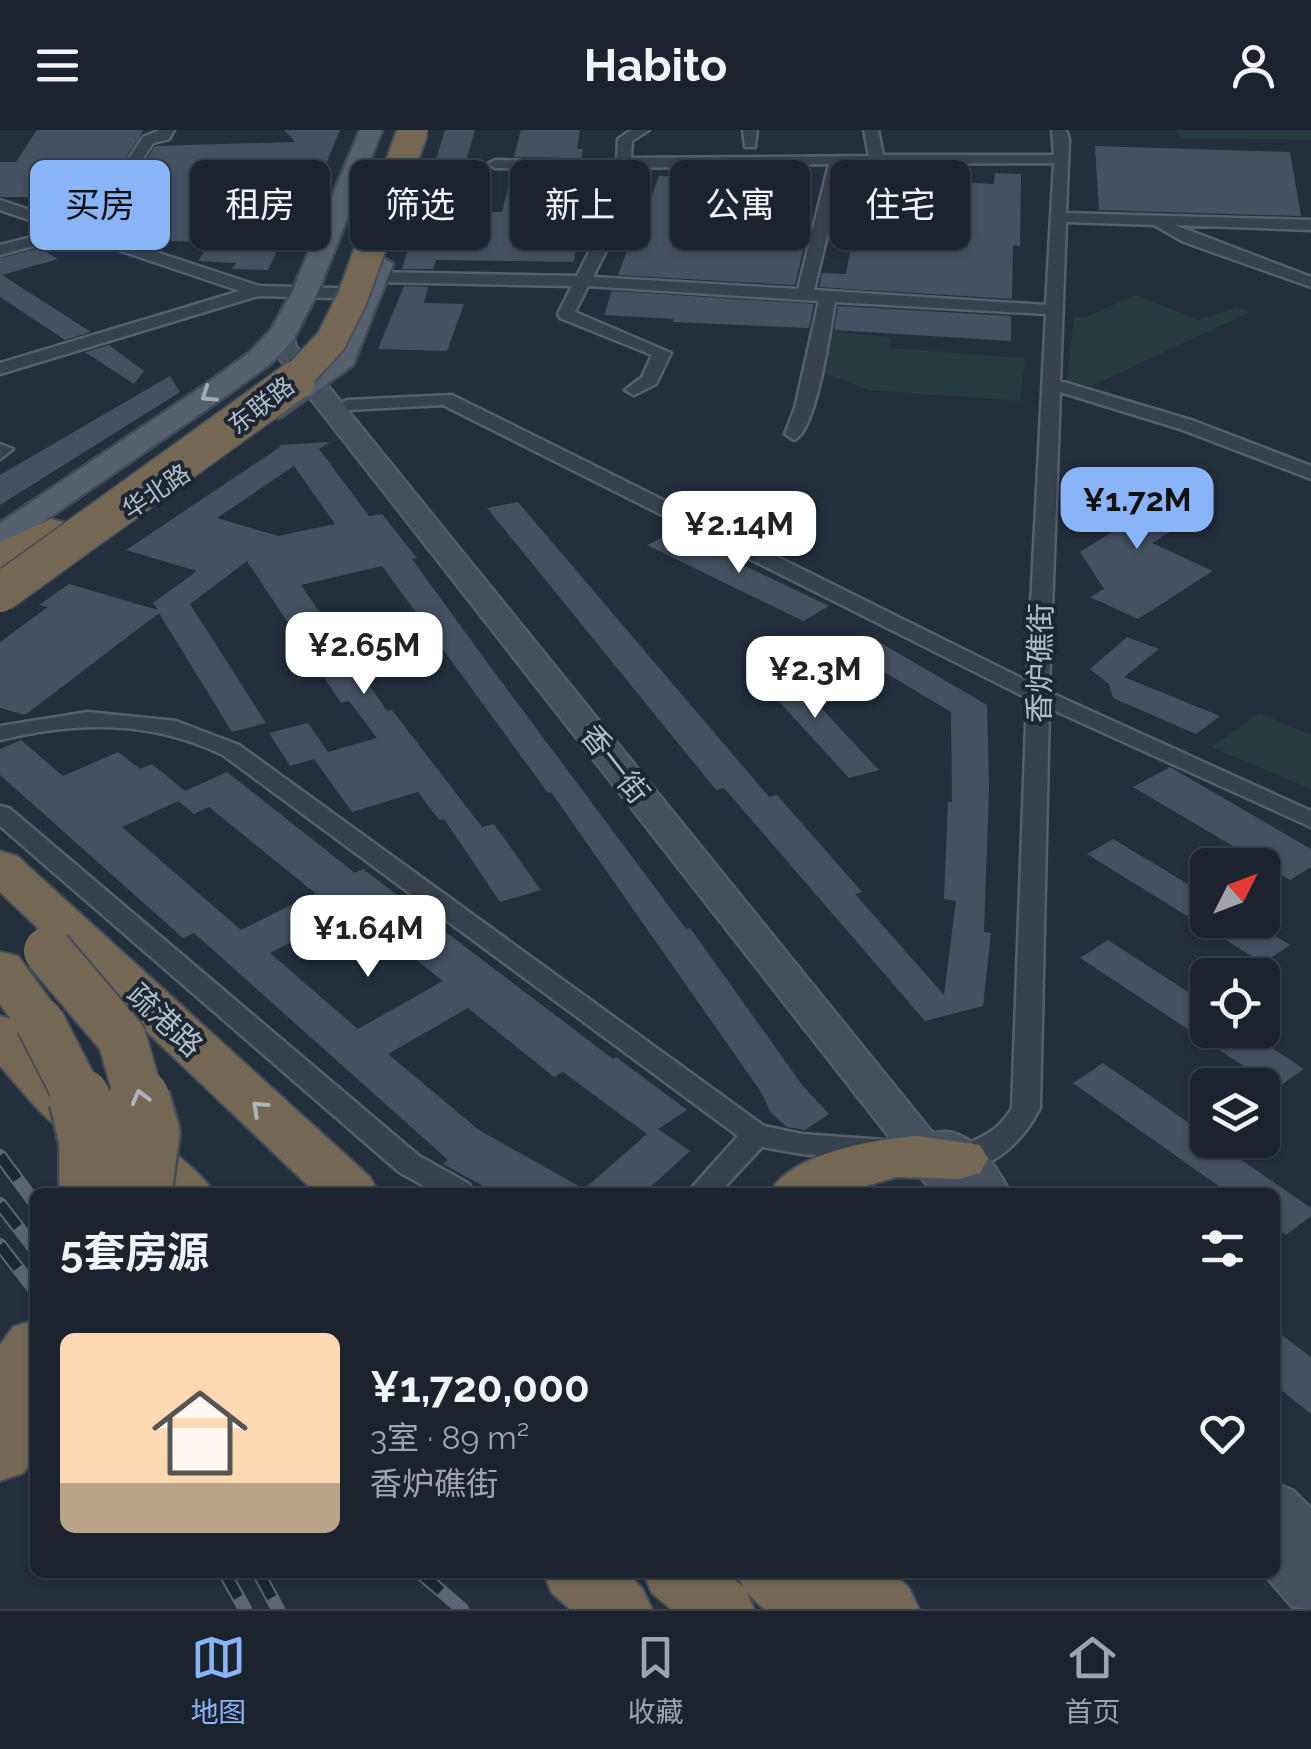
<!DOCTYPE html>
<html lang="zh">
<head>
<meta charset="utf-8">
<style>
	:root { --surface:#1b232e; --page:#242b36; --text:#f1f3f6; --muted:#a0a4aa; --line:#39404a; --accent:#8ab4f8 }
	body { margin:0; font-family:Raleway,"Noto Sans SC",sans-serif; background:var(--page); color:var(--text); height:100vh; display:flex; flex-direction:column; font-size:38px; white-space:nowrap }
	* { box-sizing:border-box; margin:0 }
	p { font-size:32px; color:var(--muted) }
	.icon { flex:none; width:55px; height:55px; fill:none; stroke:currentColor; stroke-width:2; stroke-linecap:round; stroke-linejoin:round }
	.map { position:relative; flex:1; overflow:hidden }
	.sheet { position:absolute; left:30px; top:1058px; width:1250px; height:390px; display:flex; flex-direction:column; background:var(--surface); border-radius:15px; box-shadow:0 2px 8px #0004,0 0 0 2px var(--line) }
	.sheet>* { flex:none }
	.hud { position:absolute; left:30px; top:30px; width:1252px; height:90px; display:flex; gap:20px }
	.needle { width:65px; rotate:48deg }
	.controls { position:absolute; left:1190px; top:718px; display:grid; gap:20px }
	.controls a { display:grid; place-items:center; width:90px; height:90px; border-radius:15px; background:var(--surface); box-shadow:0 2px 8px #0004,0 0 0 2px var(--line); font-size:50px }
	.price { position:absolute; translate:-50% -85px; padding:0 22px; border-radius:20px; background:#fff; color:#222; font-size:32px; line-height:65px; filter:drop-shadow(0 2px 5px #0008) }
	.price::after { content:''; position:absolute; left:50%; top:60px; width:30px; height:22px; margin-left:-15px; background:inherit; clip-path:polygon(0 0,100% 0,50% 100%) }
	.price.active { background:var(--accent); color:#111 }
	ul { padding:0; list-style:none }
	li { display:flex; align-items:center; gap:30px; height:250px; padding:0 30px }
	li span { display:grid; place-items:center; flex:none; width:280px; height:200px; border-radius:15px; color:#555 }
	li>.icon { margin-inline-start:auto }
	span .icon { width:120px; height:120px; fill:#fffc; stroke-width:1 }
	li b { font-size:42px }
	h2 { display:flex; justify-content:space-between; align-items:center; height:120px; padding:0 30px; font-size:42px }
	.pill { padding:0 35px; border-radius:15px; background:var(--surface); box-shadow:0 2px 8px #0004,0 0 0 2px var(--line); font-size:35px; line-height:90px }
	.pill.active { background:var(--accent); color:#111 }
	header { display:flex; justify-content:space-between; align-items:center; height:130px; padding:0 30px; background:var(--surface); font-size:45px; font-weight:700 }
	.tab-bar { display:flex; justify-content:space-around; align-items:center; height:140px; border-top:2px solid var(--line); background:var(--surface); font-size:28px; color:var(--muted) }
	.tab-bar a { display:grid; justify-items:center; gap:5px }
	.tab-bar .active { color:var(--accent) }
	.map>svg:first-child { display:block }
</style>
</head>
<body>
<header><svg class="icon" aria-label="menu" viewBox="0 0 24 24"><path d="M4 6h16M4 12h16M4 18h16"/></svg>Habito<svg class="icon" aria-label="person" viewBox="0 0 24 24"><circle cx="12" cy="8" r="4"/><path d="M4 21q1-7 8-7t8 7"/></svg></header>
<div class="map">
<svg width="1311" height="1479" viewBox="0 0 1311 1479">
	<rect width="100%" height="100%" fill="#242f3e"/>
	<path fill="#263c3f" d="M1176,0H1311V10L1180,8Z
		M1135,165L1199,190L1236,178L1250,182L1091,256L1067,251L1074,188L1086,187Z
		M833,202L891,207L890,218L1025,228L1020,271L868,260L822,242Z
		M1259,583L1311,605V659L1211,617Z"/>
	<path fill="#455162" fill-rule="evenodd" d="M37,0H144L100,67H0V32H16Z
		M284,0H340L326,34H319L268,140L232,139L236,133L198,131L211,112L133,110L112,104L135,66L123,67L155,16L295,12Z
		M445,0H475L451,82H502L512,42L579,43L578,51L594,52L587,95H580L574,132L436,130L433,139H402Z
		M521,0H580L577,19H583L582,28L514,27Z
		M1095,16L1290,22L1301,86L1099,80Z
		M995,43L1021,44L1020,116L1013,115L1012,169L819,157L822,143L846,144L864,47L994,54Z
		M659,46L729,49L721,77L812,82L795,155L618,145L646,70H650Z
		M40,118L58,129L2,145L91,202L65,210L0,167V128Z
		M404,156L428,157L424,173L464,174L447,221L378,219Z
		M612,161L814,174L809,198L673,192L674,189L604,185Z
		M838,176L1011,186V211L834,200Z
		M109,215L144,241L134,254L85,222Z
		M170,246L180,262L0,375V345Z
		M330,312L319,319L369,386L382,384L417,428L412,429L489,535L686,799L690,798L803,956L829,984L805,1000L787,997L771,983L761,962L551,662L548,663L382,436L301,455L387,581L392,580L482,697L494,694L541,760L500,772L444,689L439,690L418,662L352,682L314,629L290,636L269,603L308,593L328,622L377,608L349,571L341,573L247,431L190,474L266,593L232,602L159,483L25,585L0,578V512L48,477L39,475L69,454L158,480L153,473L197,441L126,420L280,317L279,315ZM294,336L335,394L278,406L217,388Z
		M1115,357L1156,373L1164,368L1200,383L1152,413L1213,441L1138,489L1090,467L1104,459L1080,422L1112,402L1072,384Z
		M518,372L769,667L777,665L862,762L855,764L944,865L956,771L944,769L948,672H952L951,582L844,518L869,506L987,575L989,657L984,802L991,803L983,876L925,891L724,658L716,660L487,378Z
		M674,402L829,476L803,491L647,415Z
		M1127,507L1159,519L1124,547L1220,586L1196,604L1113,568L1109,554L1090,539Z
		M780,534L879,640L849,648L751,541Z
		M21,610L63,646L118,622L140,639L152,634L185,661L227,642L355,743L363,739L613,929L616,927L687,980L658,999L690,1021L645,1062H494L443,1034L448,1030L194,803L183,808L0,645V619ZM178,671L194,684L209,677L315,763L241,800L122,697ZM354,780L443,851L358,899L270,823ZM468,878L554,947L563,942L647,1004L584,1059L479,1000L388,924Z
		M1170,637L1311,719V737L1290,750L1133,657Z
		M1113,709L1208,766V790H1248L1290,815L1263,833L1087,724Z
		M1108,810L1208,875V900H1245L1304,939L1277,958L1080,828Z
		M1103,933L1208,1006V1010H1213L1311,1078V1086L1286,1105L1275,1097V1062H1227L1073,953Z
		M1275,1200L1311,1227V1284L1275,1255Z"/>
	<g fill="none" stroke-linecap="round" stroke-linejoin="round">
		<defs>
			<path id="street" d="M160,0H174L169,9L153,13L102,93L89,100L259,156L369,159L377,164L369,169L258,166L0,244V233L240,161L74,105L0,125V115L59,100L0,80V70L75,95L91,87L143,7Z
				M631,0H649L632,11L631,28L869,26L864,0H878L883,25H1054L1052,0H1066L1069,9L1066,83L1311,90V100L1175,95L1311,147V157L1184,112L1154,95L1066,92L1060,251L1194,291L1311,336V349L1180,299L1060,262L1049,562L1311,681V697L1049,578L1040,978C1024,1009 989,1048 950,1036L945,1029C956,1010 991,1015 1012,978L1027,568L443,275L347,280L338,275L347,270L452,265L1027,551L1046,184L835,172C830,198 817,301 794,310L785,304L795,278L819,171L588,156L575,182L671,223L656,254L634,265L625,260L642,247L652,225L560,188L558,184L572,156L375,152L367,147L375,142L577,146L603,95L616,40L495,38L488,34L495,30L617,32L618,9ZM1054,33L1046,175L814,160L844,34ZM829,34L798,159L593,147L619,95L631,38Z
				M743,0H757L755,17H745Z
				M0,314L13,319L0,329Z
				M88,582L176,591L239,615L764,996L802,1004L884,1010L894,1013L899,1020L894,1027L884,1030L802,1024L762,1017L720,1062H688L738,1006L223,625C150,590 78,591 0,610V596Z
				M0,676L9,678L419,1026L469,1054L473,1062H435L399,1042L0,696Z"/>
			<path id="secondary" d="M283,196L292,199L296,216L933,1003C967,993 996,1034 1010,1062H932L274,222L270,204Z
				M1275,1353L1293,1360L1311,1378V1479L1292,1477L1262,1442H1275Z"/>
			<path id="primary" d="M360,0H382L318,162L293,210L270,234L226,266L11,414L0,417V393L206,254L250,222L271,200L292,162Z
				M380,126L393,134L353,235L280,288H260L255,282L260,276L331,225L367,134Z"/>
			<path id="highway" d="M51,389L64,392L70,400L64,408L0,440V412Z
				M0,721L17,726L370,1047L378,1062H315L0,762Z
				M0,822L18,826L66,892L58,904L35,908L104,977L112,991L106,1001C112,1000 117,997 122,996C145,996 204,1043 213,1062H146L103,1030L95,1016L101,1006C59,1018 27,964 0,936V886L11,889L0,874Z
				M917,1006L980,1015L988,1029L980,1043L960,1049L897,1047L845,1062H770C792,1023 875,1009 917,1006Z
				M35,1190V1329L23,1343L0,1351V1215L13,1197Z
				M543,1442H625L642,1458L652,1479H570L552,1463Z
				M643,1442H726L743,1457L737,1442H892L909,1458L919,1479H764L747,1463L754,1479H671L652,1463Z"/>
		</defs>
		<use href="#street" stroke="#565f6c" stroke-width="5"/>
		<use href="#secondary" stroke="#565f6c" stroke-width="4"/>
		<use href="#primary" stroke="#414a57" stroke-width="5"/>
		<use href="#highway" stroke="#434c59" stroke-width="4"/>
		<use href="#street" fill="#38414e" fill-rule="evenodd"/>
		<use href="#secondary" fill="#465061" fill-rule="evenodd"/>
		<use href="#primary" fill="#56606e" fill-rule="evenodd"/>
		<use href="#highway" fill="#746855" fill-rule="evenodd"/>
		<defs>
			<path id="rail" d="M0,1026L35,1073
				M0,1074L35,1119
				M0,1115L35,1160
				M224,1442L245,1479
				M258,1442L278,1479
				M419,1442L462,1479"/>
		</defs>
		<use href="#rail" stroke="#5a6575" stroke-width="14"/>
		<use href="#rail" stroke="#1d2633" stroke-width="10" stroke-dasharray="29" stroke-linecap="butt"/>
		<defs>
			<path id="highway-bridge-far3" d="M293,252L331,211L352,169L413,0"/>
			<path id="highway-bridge-far2" d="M0,463L296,250"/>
			<path id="highway-bridge-far1" d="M48,821L122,908L140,972
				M40,892L81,972"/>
			<path id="highway-bridge" d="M80,969L90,1012V1062
				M139,969L149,1003L141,1062"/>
		</defs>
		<use href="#highway-bridge-far3" stroke="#434c59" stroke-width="34" stroke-linecap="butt"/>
		<use href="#highway-bridge-far2" stroke="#434c59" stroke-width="41" stroke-linecap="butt"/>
		<use href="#highway-bridge-far1" stroke="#434c59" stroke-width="52" stroke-linecap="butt"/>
		<use href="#highway-bridge" stroke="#434c59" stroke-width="66" stroke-linecap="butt"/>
		<use href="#highway-bridge-far3" stroke="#746855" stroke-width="30"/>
		<use href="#highway-bridge-far2" stroke="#746855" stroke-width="38"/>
		<use href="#highway-bridge-far1" stroke="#746855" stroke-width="48"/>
		<use href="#highway-bridge" stroke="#746855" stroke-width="61"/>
	</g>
	<defs><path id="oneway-chevron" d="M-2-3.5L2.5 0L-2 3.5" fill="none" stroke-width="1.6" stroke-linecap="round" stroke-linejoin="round" transform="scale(2.5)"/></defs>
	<use stroke="#a1aab7" href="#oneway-chevron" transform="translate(208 265) rotate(146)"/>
	<g stroke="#aeb4bd">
		<use href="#oneway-chevron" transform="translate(140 967) rotate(-105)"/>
		<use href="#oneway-chevron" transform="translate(259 978) rotate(-137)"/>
	</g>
	<g text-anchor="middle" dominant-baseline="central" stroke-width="8" stroke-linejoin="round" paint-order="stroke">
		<g font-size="25" fill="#b4bcc9" stroke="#1d2633">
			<text transform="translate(261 275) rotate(-38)">东联路</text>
			<text transform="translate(156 361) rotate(-34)">华北路</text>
		</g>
		<g font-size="30" fill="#b4bcc9" stroke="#1d2633">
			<text transform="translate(1040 533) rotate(-89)">香炉礁街</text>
			<text transform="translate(615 634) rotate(52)">香一街</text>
			<text transform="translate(165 890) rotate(43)">疏港路</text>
		</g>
	</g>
</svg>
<div class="controls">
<a><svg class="needle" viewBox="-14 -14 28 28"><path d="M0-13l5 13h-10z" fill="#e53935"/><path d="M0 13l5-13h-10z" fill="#a0a4aa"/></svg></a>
<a><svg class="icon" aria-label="locate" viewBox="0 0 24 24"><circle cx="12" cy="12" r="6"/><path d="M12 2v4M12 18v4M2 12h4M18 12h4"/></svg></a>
<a><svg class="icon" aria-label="layers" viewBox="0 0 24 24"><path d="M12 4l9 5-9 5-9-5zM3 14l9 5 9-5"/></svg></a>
</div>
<b class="price active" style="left:1137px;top:422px">¥1.72M</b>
<b class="price" style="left:739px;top:446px">¥2.14M</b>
<b class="price" style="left:364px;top:567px">¥2.65M</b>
<b class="price" style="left:815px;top:591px">¥2.3M</b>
<b class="price" style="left:368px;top:850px">¥1.64M</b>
<div class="hud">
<a class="pill active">买房</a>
<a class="pill">租房</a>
<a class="pill">筛选</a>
<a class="pill">新上</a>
<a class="pill">公寓</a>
<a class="pill">住宅</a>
</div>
<section class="sheet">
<h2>5套房源<svg class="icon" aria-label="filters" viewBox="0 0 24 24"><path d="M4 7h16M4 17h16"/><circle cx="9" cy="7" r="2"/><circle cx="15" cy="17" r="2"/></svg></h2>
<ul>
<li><span style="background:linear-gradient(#ffd9b3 75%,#b9a48a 0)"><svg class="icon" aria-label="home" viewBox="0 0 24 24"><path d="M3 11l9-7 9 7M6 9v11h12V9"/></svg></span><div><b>¥1,720,000</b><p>3室 · 89 m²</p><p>香炉礁街</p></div><svg class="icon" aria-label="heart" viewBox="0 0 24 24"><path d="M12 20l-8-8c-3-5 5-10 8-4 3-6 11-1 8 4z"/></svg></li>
</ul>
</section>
</div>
<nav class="tab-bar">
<a class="active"><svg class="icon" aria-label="map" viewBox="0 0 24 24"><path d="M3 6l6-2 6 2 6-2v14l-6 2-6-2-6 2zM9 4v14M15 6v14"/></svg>地图</a>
<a><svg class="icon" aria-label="saved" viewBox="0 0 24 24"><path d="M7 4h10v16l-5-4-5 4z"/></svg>收藏</a>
<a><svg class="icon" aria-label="home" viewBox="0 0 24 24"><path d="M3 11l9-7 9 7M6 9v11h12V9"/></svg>首页</a>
</nav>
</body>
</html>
